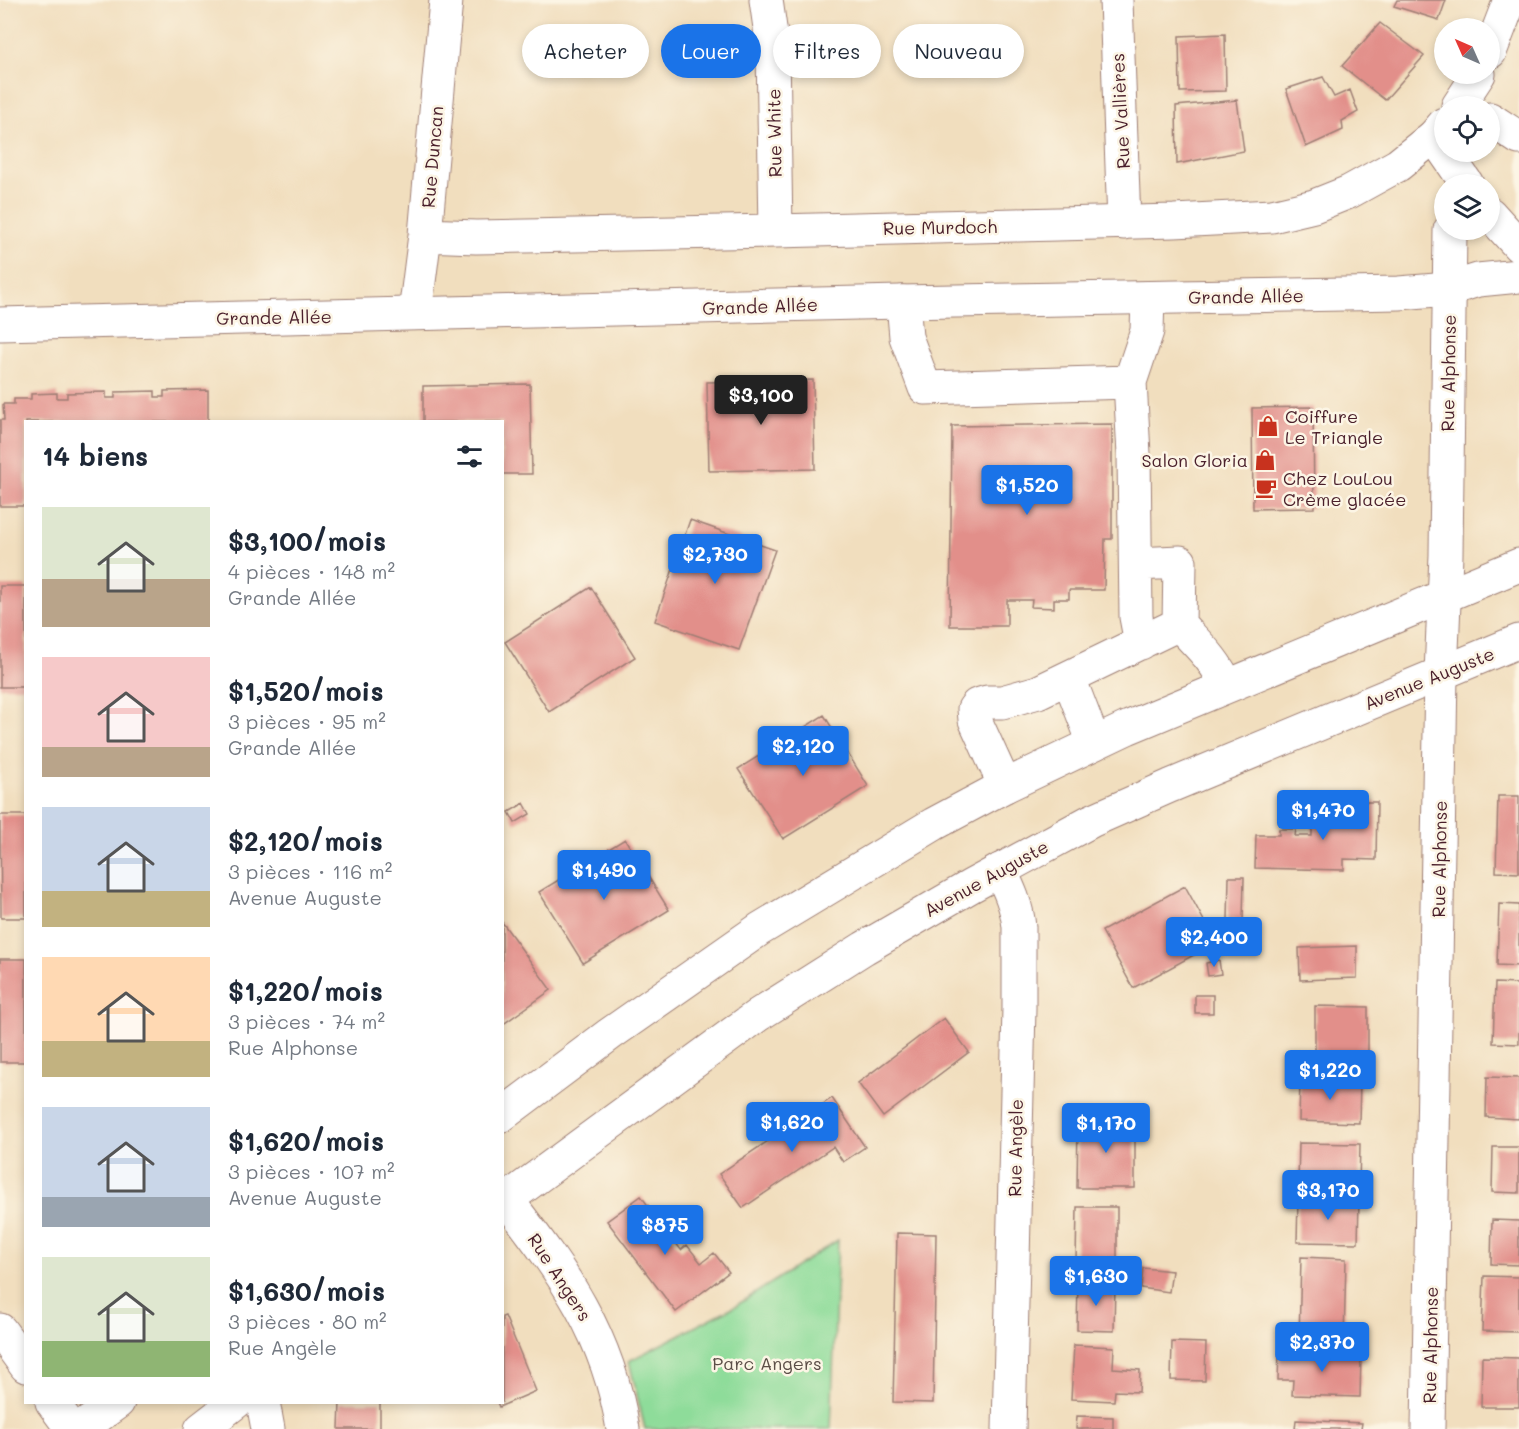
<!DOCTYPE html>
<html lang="fr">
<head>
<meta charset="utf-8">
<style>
	:root { --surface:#fff; --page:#f2f2f3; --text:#1f2937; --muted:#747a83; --accent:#1a73e8 }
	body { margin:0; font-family:Mali,sans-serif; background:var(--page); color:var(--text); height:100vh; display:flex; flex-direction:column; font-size:22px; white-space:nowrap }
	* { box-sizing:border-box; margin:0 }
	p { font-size:20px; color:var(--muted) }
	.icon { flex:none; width:33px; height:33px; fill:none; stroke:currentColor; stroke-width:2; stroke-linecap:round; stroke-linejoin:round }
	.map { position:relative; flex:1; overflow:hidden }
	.panel { position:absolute; left:24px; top:420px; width:480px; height:984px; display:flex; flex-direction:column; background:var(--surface); border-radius:0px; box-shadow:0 3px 9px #0003 }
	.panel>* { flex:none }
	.hud { position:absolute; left:522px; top:24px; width:570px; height:54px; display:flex; gap:12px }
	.needle { width:39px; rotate:315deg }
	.tools { position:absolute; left:1434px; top:18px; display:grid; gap:12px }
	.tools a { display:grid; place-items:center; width:66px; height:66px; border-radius:50%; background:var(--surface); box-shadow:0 3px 9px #0003; font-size:30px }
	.price { position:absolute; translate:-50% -51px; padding:0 14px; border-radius:6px; background:var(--accent); color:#fff; font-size:20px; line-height:39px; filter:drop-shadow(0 2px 3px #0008) }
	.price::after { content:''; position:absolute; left:50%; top:36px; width:18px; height:14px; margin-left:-9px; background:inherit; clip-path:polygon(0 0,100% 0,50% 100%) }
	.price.current { background:#222; color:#fff }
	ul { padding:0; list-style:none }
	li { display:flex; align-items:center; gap:18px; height:150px; padding:0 18px }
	li span { display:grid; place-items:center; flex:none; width:168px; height:120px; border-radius:0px; color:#555 }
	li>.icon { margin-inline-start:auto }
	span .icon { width:72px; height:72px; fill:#fffc; stroke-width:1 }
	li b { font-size:26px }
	h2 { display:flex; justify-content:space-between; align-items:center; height:72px; padding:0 18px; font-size:26px }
	.pill { padding:0 21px; border-radius:27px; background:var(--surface); box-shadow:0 3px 9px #0003; font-size:21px; line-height:54px }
	.pill.current { background:var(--accent); color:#fff }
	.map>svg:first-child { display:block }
</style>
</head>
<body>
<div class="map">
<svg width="1519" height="1429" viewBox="0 0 1519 1429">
	<rect width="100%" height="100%" fill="#fcf5e5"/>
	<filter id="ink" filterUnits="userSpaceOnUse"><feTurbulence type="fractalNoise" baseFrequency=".0167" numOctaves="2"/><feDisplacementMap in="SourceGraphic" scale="12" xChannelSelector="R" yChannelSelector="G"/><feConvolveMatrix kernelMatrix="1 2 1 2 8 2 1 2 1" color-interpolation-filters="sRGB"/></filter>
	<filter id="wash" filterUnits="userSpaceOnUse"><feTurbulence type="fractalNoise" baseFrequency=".008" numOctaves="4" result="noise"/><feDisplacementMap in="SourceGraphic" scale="24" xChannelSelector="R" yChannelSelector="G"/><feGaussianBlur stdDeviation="1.35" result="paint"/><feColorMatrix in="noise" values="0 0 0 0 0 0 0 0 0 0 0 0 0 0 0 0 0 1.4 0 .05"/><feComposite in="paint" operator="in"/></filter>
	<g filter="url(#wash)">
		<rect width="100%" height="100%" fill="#f1debe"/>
		<path fill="#8edc9a" stroke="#6c7e62" stroke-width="1.5" d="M838,1240L831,1429H645L629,1361L737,1305Z"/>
		<g id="blocks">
			<path fill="#e28f8a" d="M1397,0H1446L1439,20L1394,6Z
				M1380,23L1424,56L1385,100L1342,66Z
				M1225,34L1226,91L1180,92L1179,36Z
				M1323,77L1334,97L1350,90L1358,112L1342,121L1343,130L1306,147L1286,89Z
				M1237,100L1244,151L1177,164L1176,106Z
				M813,380L815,469L709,471L707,382Z
				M530,384L532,474H502V422H423V386Z
				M208,390V422H26V506H0V420H4L3,404H14V399H31V394L57,393V398H67V393L106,392V398H115V392L155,391V397H164V391Z
				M1313,407L1314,508L1253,509L1252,408Z
				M1112,424V539H1105L1104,590H1069V599H1054V608L1031,607L1032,600H1007V626H950L952,426Z
				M690,520L775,550L739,650L655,621Z
				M0,586H26V687H0Z
				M591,587L635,657L549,712L505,642Z
				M824,715L868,786L783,839L738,769Z
				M1498,796H1519V873L1496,872Z
				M1345,797H1357V802H1377L1376,860L1344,859V870L1255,868L1256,835H1279V829H1296L1295,836H1312V812H1327V819L1344,820Z
				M524,803L530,814L515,823L509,812Z
				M0,815H26V918H1Z
				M625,839L669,910L583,963L539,892Z
				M1229,877H1244L1243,921L1228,920Z
				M1185,886L1216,943L1133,988L1102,931Z
				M1499,904L1519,905V966L1497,965Z
				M502,922L551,990L502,1025Z
				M1357,946V978L1300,980L1299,948Z
				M0,959H26V1062H0Z
				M1219,960L1221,974L1208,976L1206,963Z
				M1495,983L1519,984V1044L1493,1043Z
				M1195,995H1213V1013H1195Z
				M1315,1006L1368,1007V1056L1315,1055Z
				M944,1018L969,1052L883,1117L858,1083Z
				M1487,1077L1519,1078V1119L1486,1117Z
				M1300,1079L1360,1081L1359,1123L1299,1121Z
				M832,1098L865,1147L843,1162L833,1147L743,1208L719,1174Z
				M1078,1119L1135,1120V1188H1077Z
				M1299,1143L1360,1144L1359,1186L1298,1185Z
				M1493,1147H1519V1193L1492,1192Z
				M641,1196L681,1250L687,1245L701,1263L714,1253L729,1272L676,1312L607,1221Z
				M1298,1199L1359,1201L1358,1243L1297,1242Z
				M1077,1207H1117V1262L1076,1261Z
				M1492,1220L1519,1221V1265L1491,1264Z
				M897,1233L936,1234L933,1403L893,1402Z
				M1301,1257L1346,1259L1344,1341L1299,1340Z
				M1143,1268L1172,1271L1169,1292L1141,1288Z
				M1484,1276L1519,1277V1332L1482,1331Z
				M1078,1283L1115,1284L1114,1331L1077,1330Z
				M505,1316L536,1391L499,1407L497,1402H502V1317Z
				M1172,1342L1206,1343L1205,1381L1171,1380Z
				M1074,1345L1114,1347L1113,1368L1140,1370L1139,1392L1115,1391L1114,1401L1071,1399Z
				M1279,1351L1361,1354L1360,1397L1292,1395L1293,1380H1278Z
				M1482,1357L1519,1358V1407H1481Z
				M340,1402H380V1429H339Z
				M1077,1416L1113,1417V1429H1076Z
				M1296,1420L1362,1423L1361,1429H1295Z"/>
		</g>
	</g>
	<g filter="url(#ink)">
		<use href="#blocks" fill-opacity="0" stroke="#9e7e74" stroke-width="1.5"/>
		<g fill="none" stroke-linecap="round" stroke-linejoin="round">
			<defs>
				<path id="minor" d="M766,0L773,49L776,231
					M1116,0L1124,223
					M1490,52L1510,0
					M1458,106L1479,74
					M1490,119L1519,138
					M425,235L476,237L776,231L1174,221L1272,216L1314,206L1349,192L1398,165L1434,136L1444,124
					M903,302L906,337L925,388L1130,382
					M415,313L425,235L446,0
					M1136,564L1180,562L1179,624C1197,644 1216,660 1226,685
					M1141,643L1136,617L1134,454L1130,382L1147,331L1148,298
					M1069,678L1094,743
					M1005,786L975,720L974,709L977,705L987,702H1002L1038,692L1179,624
					M1000,870C1009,889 1017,906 1019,927V1008L1009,1429
					M507,1200C564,1274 608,1334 623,1429
					M0,1330L26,1366
					M52,1402L72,1429
					M263,1402L268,1429
					M1428,1429L1441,674L1446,555L1450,230"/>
				<path id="major" d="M1434,136L1467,184
					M1490,214L1519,246
					M0,324C300,316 600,309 900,302C1066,298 1233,297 1399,293L1449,289L1478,280L1519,276
					M502,1115L610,1034L760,929L934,824L1005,786L1127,728L1519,565
					M502,1203L758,1015L864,948L971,886L1091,821L1170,786L1519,641
					M80,1429L118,1402
					M201,1429L236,1402"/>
			</defs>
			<use href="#minor" stroke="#9e7e74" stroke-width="35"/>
			<use href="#major" stroke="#9e7e74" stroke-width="35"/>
			<use href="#minor" stroke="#fff" stroke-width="33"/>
			<use href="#major" stroke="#fff" stroke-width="33"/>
		</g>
	</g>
	<defs>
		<symbol id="shop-bare" viewBox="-9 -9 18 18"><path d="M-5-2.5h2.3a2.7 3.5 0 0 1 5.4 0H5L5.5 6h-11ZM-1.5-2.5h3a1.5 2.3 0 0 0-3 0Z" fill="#c8321e" stroke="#fcf5e5" stroke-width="2.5" paint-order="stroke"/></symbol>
		<symbol id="cafe-bare" viewBox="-9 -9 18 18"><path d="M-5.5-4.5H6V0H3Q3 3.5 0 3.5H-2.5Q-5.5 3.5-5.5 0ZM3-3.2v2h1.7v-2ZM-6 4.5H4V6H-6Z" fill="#c8321e" stroke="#fcf5e5" stroke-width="2.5" paint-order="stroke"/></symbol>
	</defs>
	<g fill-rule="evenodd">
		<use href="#shop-bare" x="1253" y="411" width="30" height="30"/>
		<use href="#shop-bare" x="1250" y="445" width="30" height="30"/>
		<use href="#cafe-bare" x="1251" y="473" width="30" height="30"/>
	</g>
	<g text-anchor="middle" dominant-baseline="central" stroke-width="5" stroke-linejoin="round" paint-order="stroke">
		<g font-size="18" fill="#4a1f2b" stroke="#fcf5e5">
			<text transform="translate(1120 111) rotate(-93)">Rue Vallières</text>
			<text transform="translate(774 133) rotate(-91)">Rue White</text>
			<text transform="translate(432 157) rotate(-85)">Rue Duncan</text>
			<text transform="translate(940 227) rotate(-1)">Rue Murdoch</text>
			<text transform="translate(1246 296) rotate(-1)">Grande Allée</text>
			<text transform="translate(760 306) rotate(-2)">Grande Allée</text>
			<text transform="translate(274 317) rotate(-1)">Grande Allée</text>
			<text transform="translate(1448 373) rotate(-89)">Rue Alphonse</text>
			<text transform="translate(1429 678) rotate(-22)">Avenue Auguste</text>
			<text transform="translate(1439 859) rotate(-89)">Rue Alphonse</text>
			<text transform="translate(986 878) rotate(-29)">Avenue Auguste</text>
			<text transform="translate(1015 1148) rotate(-89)">Rue Angèle</text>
			<text transform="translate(560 1277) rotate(57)">Rue Angers</text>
			<text transform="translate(1430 1345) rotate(-89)">Rue Alphonse</text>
		</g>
		<g font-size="18" fill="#4a1f2b" stroke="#fcf5e5" text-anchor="start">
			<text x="1285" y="416">Coiffure<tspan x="1285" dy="21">Le Triangle</tspan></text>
			<text x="1248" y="460" text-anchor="end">Salon Gloria</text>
			<text x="1283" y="478">Chez LouLou<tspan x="1283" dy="21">Crème glacée</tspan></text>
		</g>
		<g font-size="18" fill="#5b4e47" stroke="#fcf5e5">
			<text x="767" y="1363">Parc Angers</text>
		</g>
	</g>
</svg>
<div class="tools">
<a><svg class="needle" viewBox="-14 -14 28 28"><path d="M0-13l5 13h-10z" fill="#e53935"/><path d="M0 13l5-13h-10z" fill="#747a83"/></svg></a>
<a><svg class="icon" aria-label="locate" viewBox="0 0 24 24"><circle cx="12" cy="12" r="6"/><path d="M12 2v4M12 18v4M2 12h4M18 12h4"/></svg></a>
<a><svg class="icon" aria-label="layers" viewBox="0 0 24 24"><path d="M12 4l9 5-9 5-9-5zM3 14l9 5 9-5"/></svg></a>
</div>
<b class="price current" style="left:761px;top:426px">$3,100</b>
<b class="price" style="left:1027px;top:516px">$1,520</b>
<b class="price" style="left:715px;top:585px">$2,730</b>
<b class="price" style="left:803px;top:777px">$2,120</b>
<b class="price" style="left:1323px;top:841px">$1,470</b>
<b class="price" style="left:604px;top:901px">$1,490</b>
<b class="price" style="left:1214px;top:968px">$2,400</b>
<b class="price" style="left:1330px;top:1101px">$1,220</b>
<b class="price" style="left:792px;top:1153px">$1,620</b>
<b class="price" style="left:1106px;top:1154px">$1,170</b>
<b class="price" style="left:1328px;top:1221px">$3,170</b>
<b class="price" style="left:665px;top:1256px">$875</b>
<b class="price" style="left:1096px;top:1307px">$1,630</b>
<b class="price" style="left:1322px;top:1373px">$2,370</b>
<div class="hud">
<a class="pill">Acheter</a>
<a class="pill current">Louer</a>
<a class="pill">Filtres</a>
<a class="pill">Nouveau</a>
</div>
<section class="panel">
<h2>14 biens<svg class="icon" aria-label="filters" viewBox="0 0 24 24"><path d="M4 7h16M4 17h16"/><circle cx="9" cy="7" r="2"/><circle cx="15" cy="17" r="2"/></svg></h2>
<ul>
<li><span style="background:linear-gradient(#dfe7d0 60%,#b9a48a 0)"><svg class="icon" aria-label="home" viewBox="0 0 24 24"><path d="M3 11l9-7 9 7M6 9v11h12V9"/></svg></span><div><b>$3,100/mois</b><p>4 pièces · 148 m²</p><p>Grande Allée</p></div></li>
<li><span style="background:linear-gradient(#f6c9c9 75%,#b9a48a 0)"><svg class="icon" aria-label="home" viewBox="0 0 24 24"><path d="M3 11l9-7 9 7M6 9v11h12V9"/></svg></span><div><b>$1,520/mois</b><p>3 pièces · 95 m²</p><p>Grande Allée</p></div></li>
<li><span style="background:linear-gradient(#c9d6e8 70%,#c2b280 0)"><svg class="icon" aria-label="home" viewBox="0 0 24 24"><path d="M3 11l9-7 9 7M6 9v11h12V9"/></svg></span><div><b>$2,120/mois</b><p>3 pièces · 116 m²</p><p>Avenue Auguste</p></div></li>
<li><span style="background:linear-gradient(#ffd9b3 70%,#c2b280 0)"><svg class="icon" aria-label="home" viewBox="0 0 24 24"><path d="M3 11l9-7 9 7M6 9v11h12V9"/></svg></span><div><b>$1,220/mois</b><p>3 pièces · 74 m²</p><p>Rue Alphonse</p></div></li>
<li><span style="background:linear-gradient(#c9d6e8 75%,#9aa5b1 0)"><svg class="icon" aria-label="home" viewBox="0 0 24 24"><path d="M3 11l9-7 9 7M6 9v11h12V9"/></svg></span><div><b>$1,620/mois</b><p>3 pièces · 107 m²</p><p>Avenue Auguste</p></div></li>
<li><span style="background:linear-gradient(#dfe7d0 70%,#8fb573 0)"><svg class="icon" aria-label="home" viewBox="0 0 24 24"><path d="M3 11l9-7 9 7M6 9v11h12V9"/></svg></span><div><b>$1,630/mois</b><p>3 pièces · 80 m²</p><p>Rue Angèle</p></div></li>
</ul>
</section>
</div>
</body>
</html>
